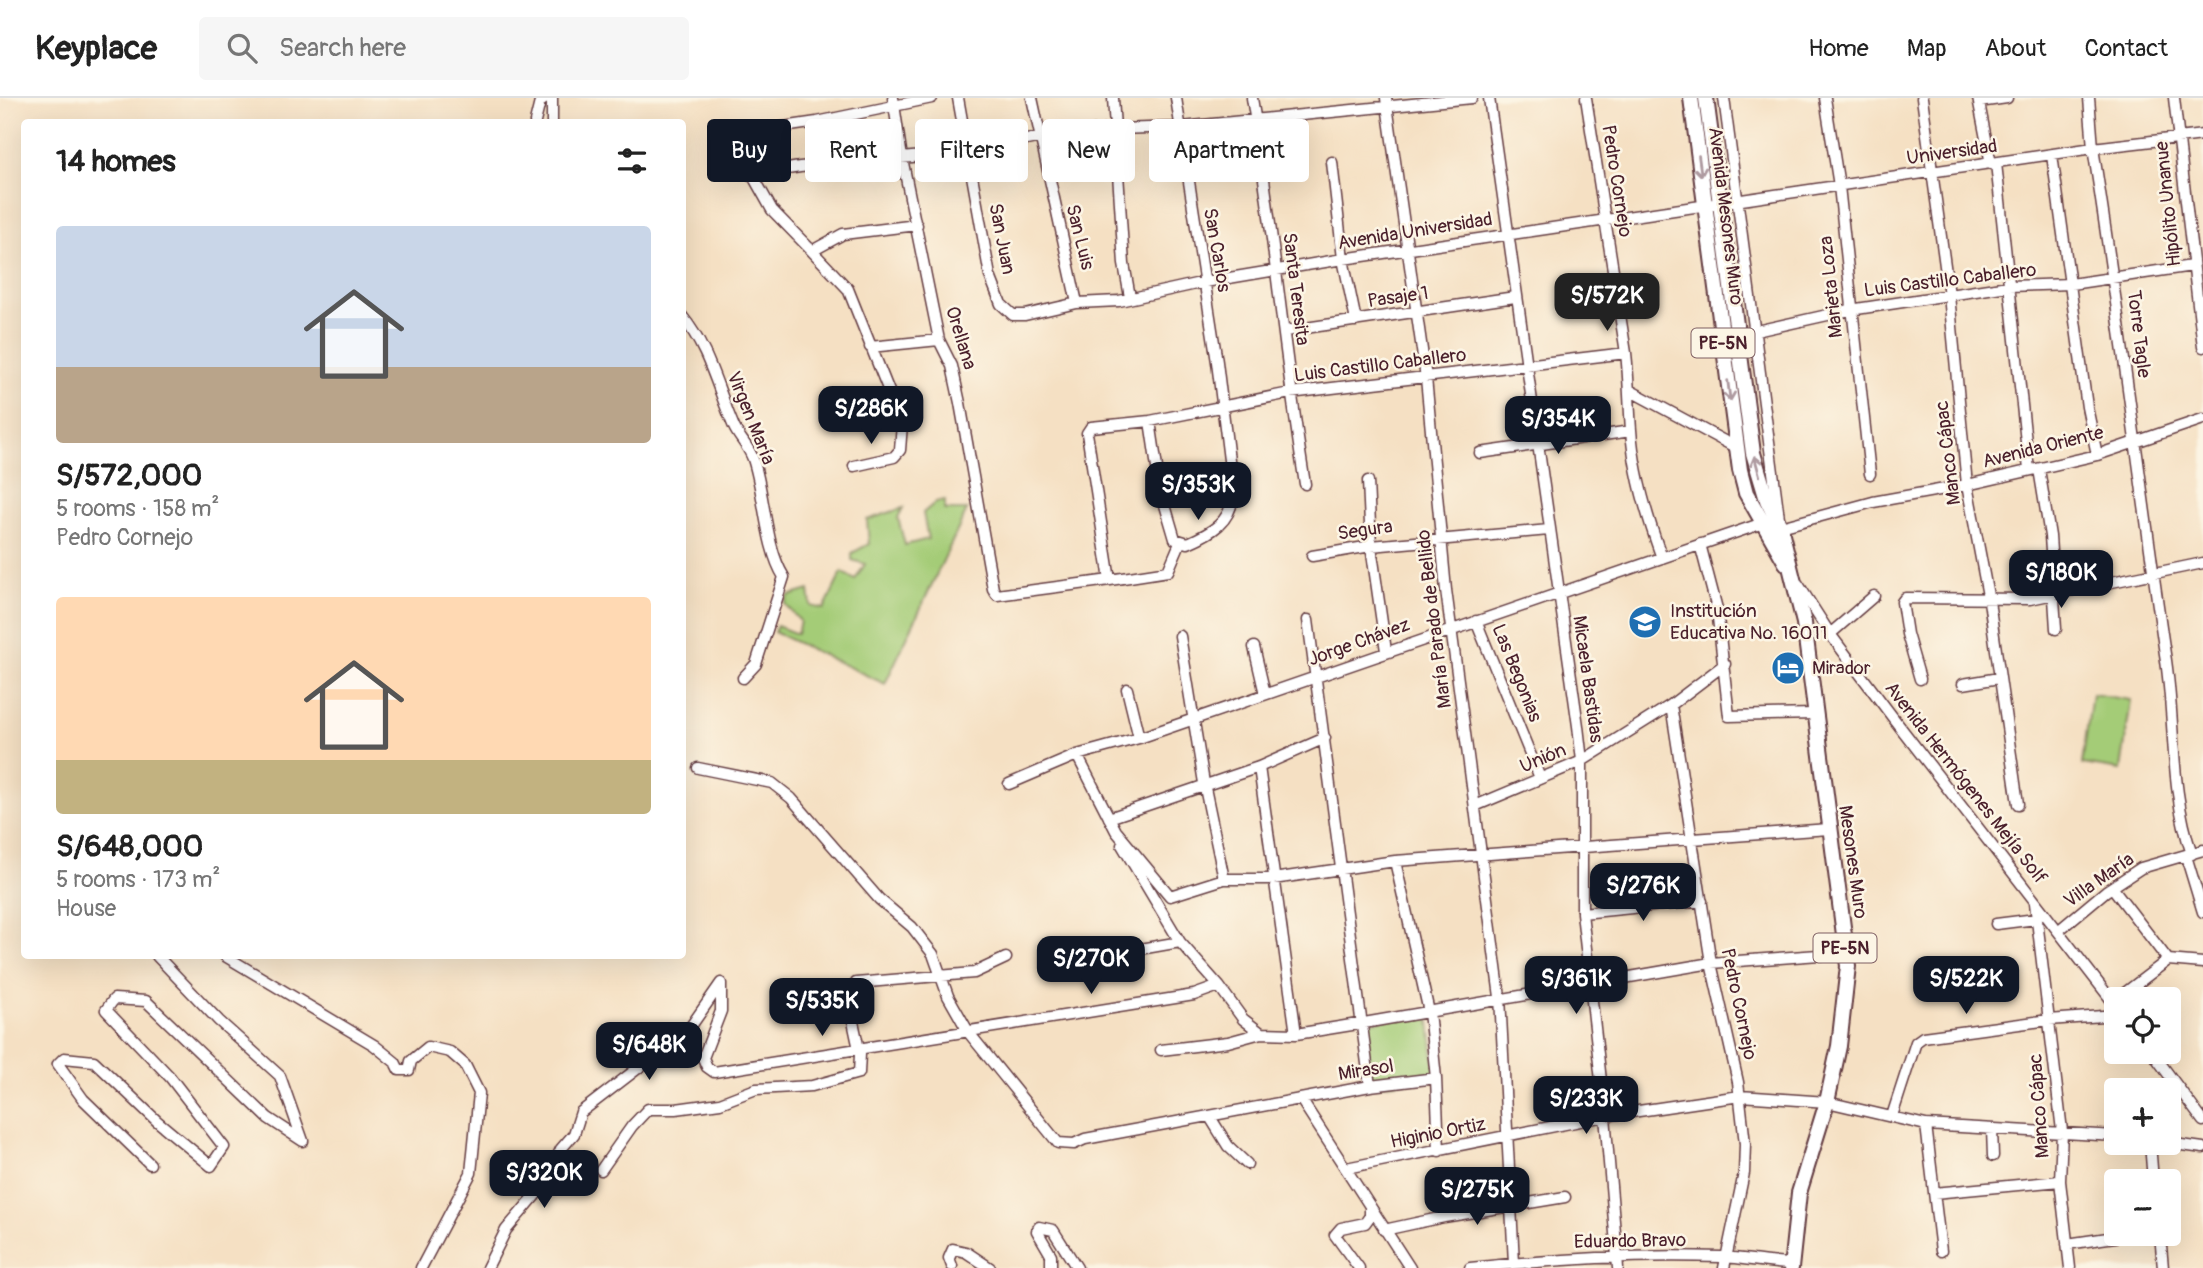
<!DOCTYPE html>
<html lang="en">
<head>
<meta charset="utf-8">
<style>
	:root { --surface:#fff; --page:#f6f6f6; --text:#222; --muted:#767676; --line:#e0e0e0; --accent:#111827 }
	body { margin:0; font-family:Pangolin,sans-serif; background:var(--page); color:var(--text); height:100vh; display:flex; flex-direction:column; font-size:26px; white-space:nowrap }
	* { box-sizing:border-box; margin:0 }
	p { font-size:23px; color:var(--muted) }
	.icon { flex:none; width:38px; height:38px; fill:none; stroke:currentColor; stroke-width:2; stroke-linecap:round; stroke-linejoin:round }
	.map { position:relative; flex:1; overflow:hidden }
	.drawer { position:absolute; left:21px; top:21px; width:665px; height:840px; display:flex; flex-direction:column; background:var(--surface); border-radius:7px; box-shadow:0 7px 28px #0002 }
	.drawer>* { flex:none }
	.hud { position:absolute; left:707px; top:21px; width:665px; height:63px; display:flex; gap:14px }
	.fabs { position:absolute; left:2104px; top:889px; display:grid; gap:14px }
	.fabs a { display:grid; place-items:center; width:77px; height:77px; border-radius:7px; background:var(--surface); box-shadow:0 7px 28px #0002; font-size:35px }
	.price { position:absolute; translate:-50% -60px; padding:0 16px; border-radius:14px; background:var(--accent); color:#fff; font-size:23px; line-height:46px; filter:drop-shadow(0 2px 4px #0008) }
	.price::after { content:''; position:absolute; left:50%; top:42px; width:21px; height:16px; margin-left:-10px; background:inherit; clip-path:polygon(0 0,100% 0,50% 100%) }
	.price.selected { background:#222; color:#fff }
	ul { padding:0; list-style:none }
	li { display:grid; align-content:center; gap:14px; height:371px; padding:0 35px }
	li span { display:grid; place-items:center; height:217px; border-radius:7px; color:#555 }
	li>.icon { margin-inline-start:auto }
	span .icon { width:126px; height:126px; fill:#fffc; stroke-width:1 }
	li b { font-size:30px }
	h2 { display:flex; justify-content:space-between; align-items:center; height:84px; padding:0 35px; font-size:30px }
	.tag { padding:0 24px; border-radius:7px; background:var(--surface); box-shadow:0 7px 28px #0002; font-size:24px; line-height:63px }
	.tag.selected { background:var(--accent); color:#fff }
	header { display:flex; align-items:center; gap:42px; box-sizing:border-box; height:98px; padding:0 35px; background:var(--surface); border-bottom:2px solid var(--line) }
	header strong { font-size:33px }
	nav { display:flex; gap:38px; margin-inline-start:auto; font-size:24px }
	.search { width:490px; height:63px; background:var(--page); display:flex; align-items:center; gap:18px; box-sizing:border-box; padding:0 24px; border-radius:7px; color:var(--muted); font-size:26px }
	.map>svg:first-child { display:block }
</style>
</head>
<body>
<header>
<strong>Keyplace</strong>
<div class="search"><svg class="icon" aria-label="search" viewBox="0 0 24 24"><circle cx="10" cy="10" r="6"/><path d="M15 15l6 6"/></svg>Search here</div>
<nav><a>Home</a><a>Map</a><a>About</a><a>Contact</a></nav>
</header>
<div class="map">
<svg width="2203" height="1170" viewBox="0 0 2203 1170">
	<rect width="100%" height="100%" fill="#fcf5e5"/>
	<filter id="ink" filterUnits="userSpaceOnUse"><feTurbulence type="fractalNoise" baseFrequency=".0143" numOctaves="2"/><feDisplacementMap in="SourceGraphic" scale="14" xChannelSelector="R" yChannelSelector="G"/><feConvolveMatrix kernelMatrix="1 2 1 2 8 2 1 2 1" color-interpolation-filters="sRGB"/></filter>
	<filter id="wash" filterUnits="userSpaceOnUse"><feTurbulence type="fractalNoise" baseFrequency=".00686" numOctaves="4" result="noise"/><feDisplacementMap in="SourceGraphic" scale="28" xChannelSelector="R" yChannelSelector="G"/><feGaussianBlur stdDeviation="1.57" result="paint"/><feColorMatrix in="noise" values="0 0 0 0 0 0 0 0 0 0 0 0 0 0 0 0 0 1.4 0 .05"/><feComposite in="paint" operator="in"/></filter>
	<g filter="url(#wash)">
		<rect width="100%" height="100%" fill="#f5e0c3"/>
		<path fill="#a4cc77" stroke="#777651" stroke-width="2" d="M945,402V412H967L885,586L774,534L777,528L797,536L800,523L785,506L788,498L809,492L811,508L824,511L842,474L855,482L865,466L852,462V455L869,446L867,422L903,410L898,420L905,447L928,441L923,415L936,404Z
			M2092,596L2131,602L2121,672L2082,666Z
			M1429,914L1436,980L1370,988L1364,925Z"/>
	</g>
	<g filter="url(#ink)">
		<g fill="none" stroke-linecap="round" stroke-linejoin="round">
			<defs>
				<path id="minor" d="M893,0L902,60L939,242L952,268L960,305L993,491L997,497L1110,482L1087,335L1091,329L1150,323L1290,295L1626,255
					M958,0L990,178L1001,206L1013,217H1025L1077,205L1119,203L1205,184L1343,161L2093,50L2203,37
					M1032,0L1077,205
					M1113,0L1124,166L1130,199
					M1252,0C1273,128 1284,258 1305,386
					M1386,0L1426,280L1446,492L1500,899L1514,1165
					M1489,0L1578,628L1582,663V815L1605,1018L1618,1170
					M1586,0L1626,255C1629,281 1629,306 1631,332C1634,376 1647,419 1662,460
					M1724,0L1779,420
					M1825,0L1839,88L1870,376
					M1922,0L1949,197L1967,387L1989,503L2018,706
					M1978,0L1991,66
					M2089,0L2093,50C2120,219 2140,388 2165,556C2176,622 2169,691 2192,756
					M2174,0L2203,249
					M1979,4L2007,0
					M535,24L540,4L546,0
					M552,24V0
					M2052,57L2087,309L2097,357
					M1332,64L1343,161L1356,223
					M1996,65L2029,372
					M750,77L800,69L968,54L1041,39L1116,31L1182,29L1472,0
					M917,127L843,136L812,153L772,112L730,37L817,24L932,0
					M812,153L848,191L902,326L900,352L894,359L854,368
					M682,218C709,251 717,290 734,329C739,340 749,349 753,361C765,396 765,449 784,479L756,566L743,580
					M1285,233L1515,199
					M1756,233L1850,212L1949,197L2008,188L2071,186L2192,168
					M870,249L939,242
					M1631,293L1737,350
					M1150,323L1160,390L1175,441L1188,445C1211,435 1232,424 1233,395L1217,264L1176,0
					M1480,355L1631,333
					M2039,371L2050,438L2056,531
					M1368,383L1371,448L1386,553
					M1777,430L1873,404L1967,387L2097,357L2203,321
					M1700,446L1717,511L1729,618L1814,616
					M1312,458L1371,448L1549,432
					M1110,482L1168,473L1180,445
					M1798,486L1830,536L1897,625L2116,908
					M1308,522L1370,988
					M1476,523L1540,680
					M1830,536L1874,498
					M1180,538L1204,685L1224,781
					M1254,549L1265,596
					M1920,581L1907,536L1902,504L1905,500L2030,501L2203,465
					M1963,586L1999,580
					M1127,591L1139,640
					M1671,607L1711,865L1738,984L1745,1046L1744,1075L1724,1170
					M1077,657L1116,733L1170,798L1224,781H1273L1395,763L1829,731
					M1259,669L1296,936
					M698,670L772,685L791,700L879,801L912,829L933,856L948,898L969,935L1058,1045L1074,1046L1085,1041L1370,988L1436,980
					M1009,686L1077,657L1139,640L1763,425
					M1475,708L1582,663L1671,607L1725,566
					M1109,720L1259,669L1325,640
					M1122,747L1180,844L1219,888L1243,921L1261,935L1228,944L1161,952
					M2186,758L2203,814
					M1395,763L1429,914L1436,980L1439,1053
					M2112,789L2168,862
					M2035,805L2062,1033L2060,1083L2070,1170
					M1582,815L1702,803
					M1996,826L2036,821
					M2058,833L2106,793L2141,770L2203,752
					M225,858L374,947L395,964L399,972H409L411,963L428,949L450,954L465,967L479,995L471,1075L421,1170
					M1100,858L1180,844
					M2117,901L2168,862L2203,865
					M1261,935L1296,936L1364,925L1711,865L1846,855
					M2152,954L2203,1023
					M1302,1003L1410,1170
					M1892,1018L1916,944L1923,939L2049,922L2116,917
					M1210,1019L1228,1048L1247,1066
					M1926,1027L1941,1153
					M1992,1031L1993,1058
					M2150,1045L2153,1083
					M2167,1045L2203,1050
					M150,1066L83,1001L58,966L64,960L94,963L157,1023L211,1068L224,1049L170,979L106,912L114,901L146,903L268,1020L303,1043L280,978L219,923L157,858
					M1346,1070L1605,1018L1740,998L1827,1004L1926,1027L2116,1038
					M601,1072L632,1028L648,1011H676L720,1005L756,991L812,988L859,975L860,956L848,900L856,885L974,875L1006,860
					M1934,1095L2060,1083
					M1384,1132L1444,1119L1565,1099
					M2160,1136L2163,1170
					M2067,1146L2135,1136
					M952,1168L949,1160L953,1151L966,1154L990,1170
					M487,1170L506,1132L544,1087L561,1051L574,1036L581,1014L689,931L721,885V913L703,960L707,969L714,974L1194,897L1219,888
					M1051,1170V1157L1037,1133L1039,1129L1053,1132L1077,1170
					M1359,1170L1335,1137L1341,1130L1365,1125L1370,1118V1111
					M1470,1170C1554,1161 1637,1156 1721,1159C1745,1160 1767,1165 1791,1166"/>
				<path id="highway" d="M1691,0L1740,372L1746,395L1786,465
					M1706,0L1753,355L1767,402L1780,428L1804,525L1848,868L1839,948L1827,1004L1799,1095L1791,1170"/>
			</defs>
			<use href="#minor" stroke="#643c42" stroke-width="13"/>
			<use href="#highway" stroke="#643c42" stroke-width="18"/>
			<use href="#minor" stroke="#fff" stroke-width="10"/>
			<use href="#highway" stroke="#fff" stroke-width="14"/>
		</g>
		<defs><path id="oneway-shaft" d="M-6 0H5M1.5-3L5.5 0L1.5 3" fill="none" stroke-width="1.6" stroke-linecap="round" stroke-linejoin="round" transform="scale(1.75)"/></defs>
		<g stroke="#ae9aa0">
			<use href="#oneway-shaft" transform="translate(1700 68) rotate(82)"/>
			<use href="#oneway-shaft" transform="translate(1729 293) rotate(83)"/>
			<use href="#oneway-shaft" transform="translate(1757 368) rotate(-105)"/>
		</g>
	</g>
	<defs>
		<symbol id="school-disc" viewBox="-11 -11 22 22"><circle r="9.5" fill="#1f6fb2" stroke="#fcf5e5"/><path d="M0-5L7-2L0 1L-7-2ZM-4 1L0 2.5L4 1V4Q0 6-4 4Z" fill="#fff"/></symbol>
		<symbol id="hotel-disc" viewBox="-11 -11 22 22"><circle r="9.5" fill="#1f6fb2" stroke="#fcf5e5"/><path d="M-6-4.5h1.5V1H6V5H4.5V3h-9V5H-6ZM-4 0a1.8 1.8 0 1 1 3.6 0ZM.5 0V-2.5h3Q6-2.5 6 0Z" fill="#fff"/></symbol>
	</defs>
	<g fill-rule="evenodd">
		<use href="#school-disc" x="1626" y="505" width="38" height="38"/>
		<use href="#hotel-disc" x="1769" y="551" width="38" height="38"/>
	</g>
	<g text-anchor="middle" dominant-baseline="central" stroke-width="5" stroke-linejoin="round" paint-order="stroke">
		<g fill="#fcf5e5" stroke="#7f5f63" stroke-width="2">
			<rect x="1691.5" y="230.5" width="63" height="29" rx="5"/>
			<rect x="1813.5" y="835.5" width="63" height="29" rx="5"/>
		</g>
		<g font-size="18" font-weight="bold" fill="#4a1f2b">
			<text x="1723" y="245">PE-5N</text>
			<text x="1845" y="850">PE-5N</text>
		</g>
		<g font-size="19" fill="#4a1f2b" stroke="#fcf5e5">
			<text transform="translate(1952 54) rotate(-8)">Universidad</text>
			<text transform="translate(1617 83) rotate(81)">Pedro Cornejo</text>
			<text transform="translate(2168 106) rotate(-96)">Hipólito Unanue</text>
			<text transform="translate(1726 118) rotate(83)">Avenida Mesones Muro</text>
			<text transform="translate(1415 133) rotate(-9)">Avenida Universidad</text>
			<text transform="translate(1080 139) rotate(76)">San Luis</text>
			<text transform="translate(1002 141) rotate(79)">San Juan</text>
			<text transform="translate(1217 152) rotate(80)">San Carlos</text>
			<text transform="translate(1950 182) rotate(-7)">Luis Castillo Caballero</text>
			<text transform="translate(1831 189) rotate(-96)">Marieta Loza</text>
			<text transform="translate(1296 191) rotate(83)">Santa Teresita</text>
			<text transform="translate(1398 199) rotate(-8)">Pasaje 1</text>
			<text transform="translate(2139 236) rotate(83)">Torre Tagle</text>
			<text transform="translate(961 240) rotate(73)">Orellana</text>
			<text transform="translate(1380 267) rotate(-7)">Luis Castillo Caballero</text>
			<text transform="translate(751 320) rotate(68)">Virgen María</text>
			<text transform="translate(2043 349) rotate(-14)">Avenida Oriente</text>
			<text transform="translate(1948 355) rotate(-97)">Manco Cápac</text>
			<text transform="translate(1365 432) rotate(-8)">Segura</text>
			<text transform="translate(1434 521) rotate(-97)">María Parado de Bellido</text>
			<text transform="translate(1359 544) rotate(-20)">Jorge Chávez</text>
			<text transform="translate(1517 575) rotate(68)">Las Begonias</text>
			<text transform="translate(1588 581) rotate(82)">Micaela Bastidas</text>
			<text transform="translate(1543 660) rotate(-23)">Unión</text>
			<text transform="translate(1966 685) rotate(52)">Avenida Hermógenes Mejía Solf</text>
			<text transform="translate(1853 764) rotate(82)">Mesones Muro</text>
			<text transform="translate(2099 782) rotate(-35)">Villa María</text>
			<text transform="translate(1739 906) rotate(78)">Pedro Cornejo</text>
			<text transform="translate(1366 972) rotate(-9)">Mirasol</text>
			<text transform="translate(2039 1008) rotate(-94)">Manco Cápac</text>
			<text transform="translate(1438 1035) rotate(-11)">Higinio Ortiz</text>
			<text transform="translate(1630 1143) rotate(-1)">Eduardo Bravo</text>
		</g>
		<g font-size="19" fill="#4a1f2b" stroke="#fcf5e5" text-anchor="start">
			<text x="1670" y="513">Institución<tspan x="1670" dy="22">Educativa No. 16011</tspan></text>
			<text x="1812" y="570">Mirador</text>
		</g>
	</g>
</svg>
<div class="fabs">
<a><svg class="icon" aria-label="locate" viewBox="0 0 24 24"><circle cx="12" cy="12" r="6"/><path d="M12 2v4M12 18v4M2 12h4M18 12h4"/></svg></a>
<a>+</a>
<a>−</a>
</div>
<b class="price selected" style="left:1607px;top:235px">S/572K</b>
<b class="price" style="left:871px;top:348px">S/286K</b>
<b class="price" style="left:1558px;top:358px">S/354K</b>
<b class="price" style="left:1198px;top:424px">S/353K</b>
<b class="price" style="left:2061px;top:512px">S/180K</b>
<b class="price" style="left:1643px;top:825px">S/276K</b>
<b class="price" style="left:1091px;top:898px">S/270K</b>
<b class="price" style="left:1576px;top:918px">S/361K</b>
<b class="price" style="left:1966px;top:918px">S/522K</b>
<b class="price" style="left:822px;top:940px">S/535K</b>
<b class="price" style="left:649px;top:984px">S/648K</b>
<b class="price" style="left:1586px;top:1038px">S/233K</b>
<b class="price" style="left:544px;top:1112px">S/320K</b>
<b class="price" style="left:1477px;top:1129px">S/275K</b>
<div class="hud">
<a class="tag selected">Buy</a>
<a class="tag">Rent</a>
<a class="tag">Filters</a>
<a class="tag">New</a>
<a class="tag">Apartment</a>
</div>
<section class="drawer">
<h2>14 homes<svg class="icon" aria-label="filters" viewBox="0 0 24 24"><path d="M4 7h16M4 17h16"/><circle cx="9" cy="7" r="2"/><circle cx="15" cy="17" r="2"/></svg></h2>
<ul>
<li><span style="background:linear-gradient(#c9d6e8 65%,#b9a48a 0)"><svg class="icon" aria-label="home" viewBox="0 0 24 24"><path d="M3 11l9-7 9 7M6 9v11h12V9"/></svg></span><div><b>S/572,000</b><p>5 rooms · 158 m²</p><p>Pedro Cornejo</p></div></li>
<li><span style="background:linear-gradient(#ffd9b3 75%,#c2b280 0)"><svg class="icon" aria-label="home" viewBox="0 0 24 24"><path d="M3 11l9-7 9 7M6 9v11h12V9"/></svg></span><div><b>S/648,000</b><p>5 rooms · 173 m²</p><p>House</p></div></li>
</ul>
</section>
</div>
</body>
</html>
